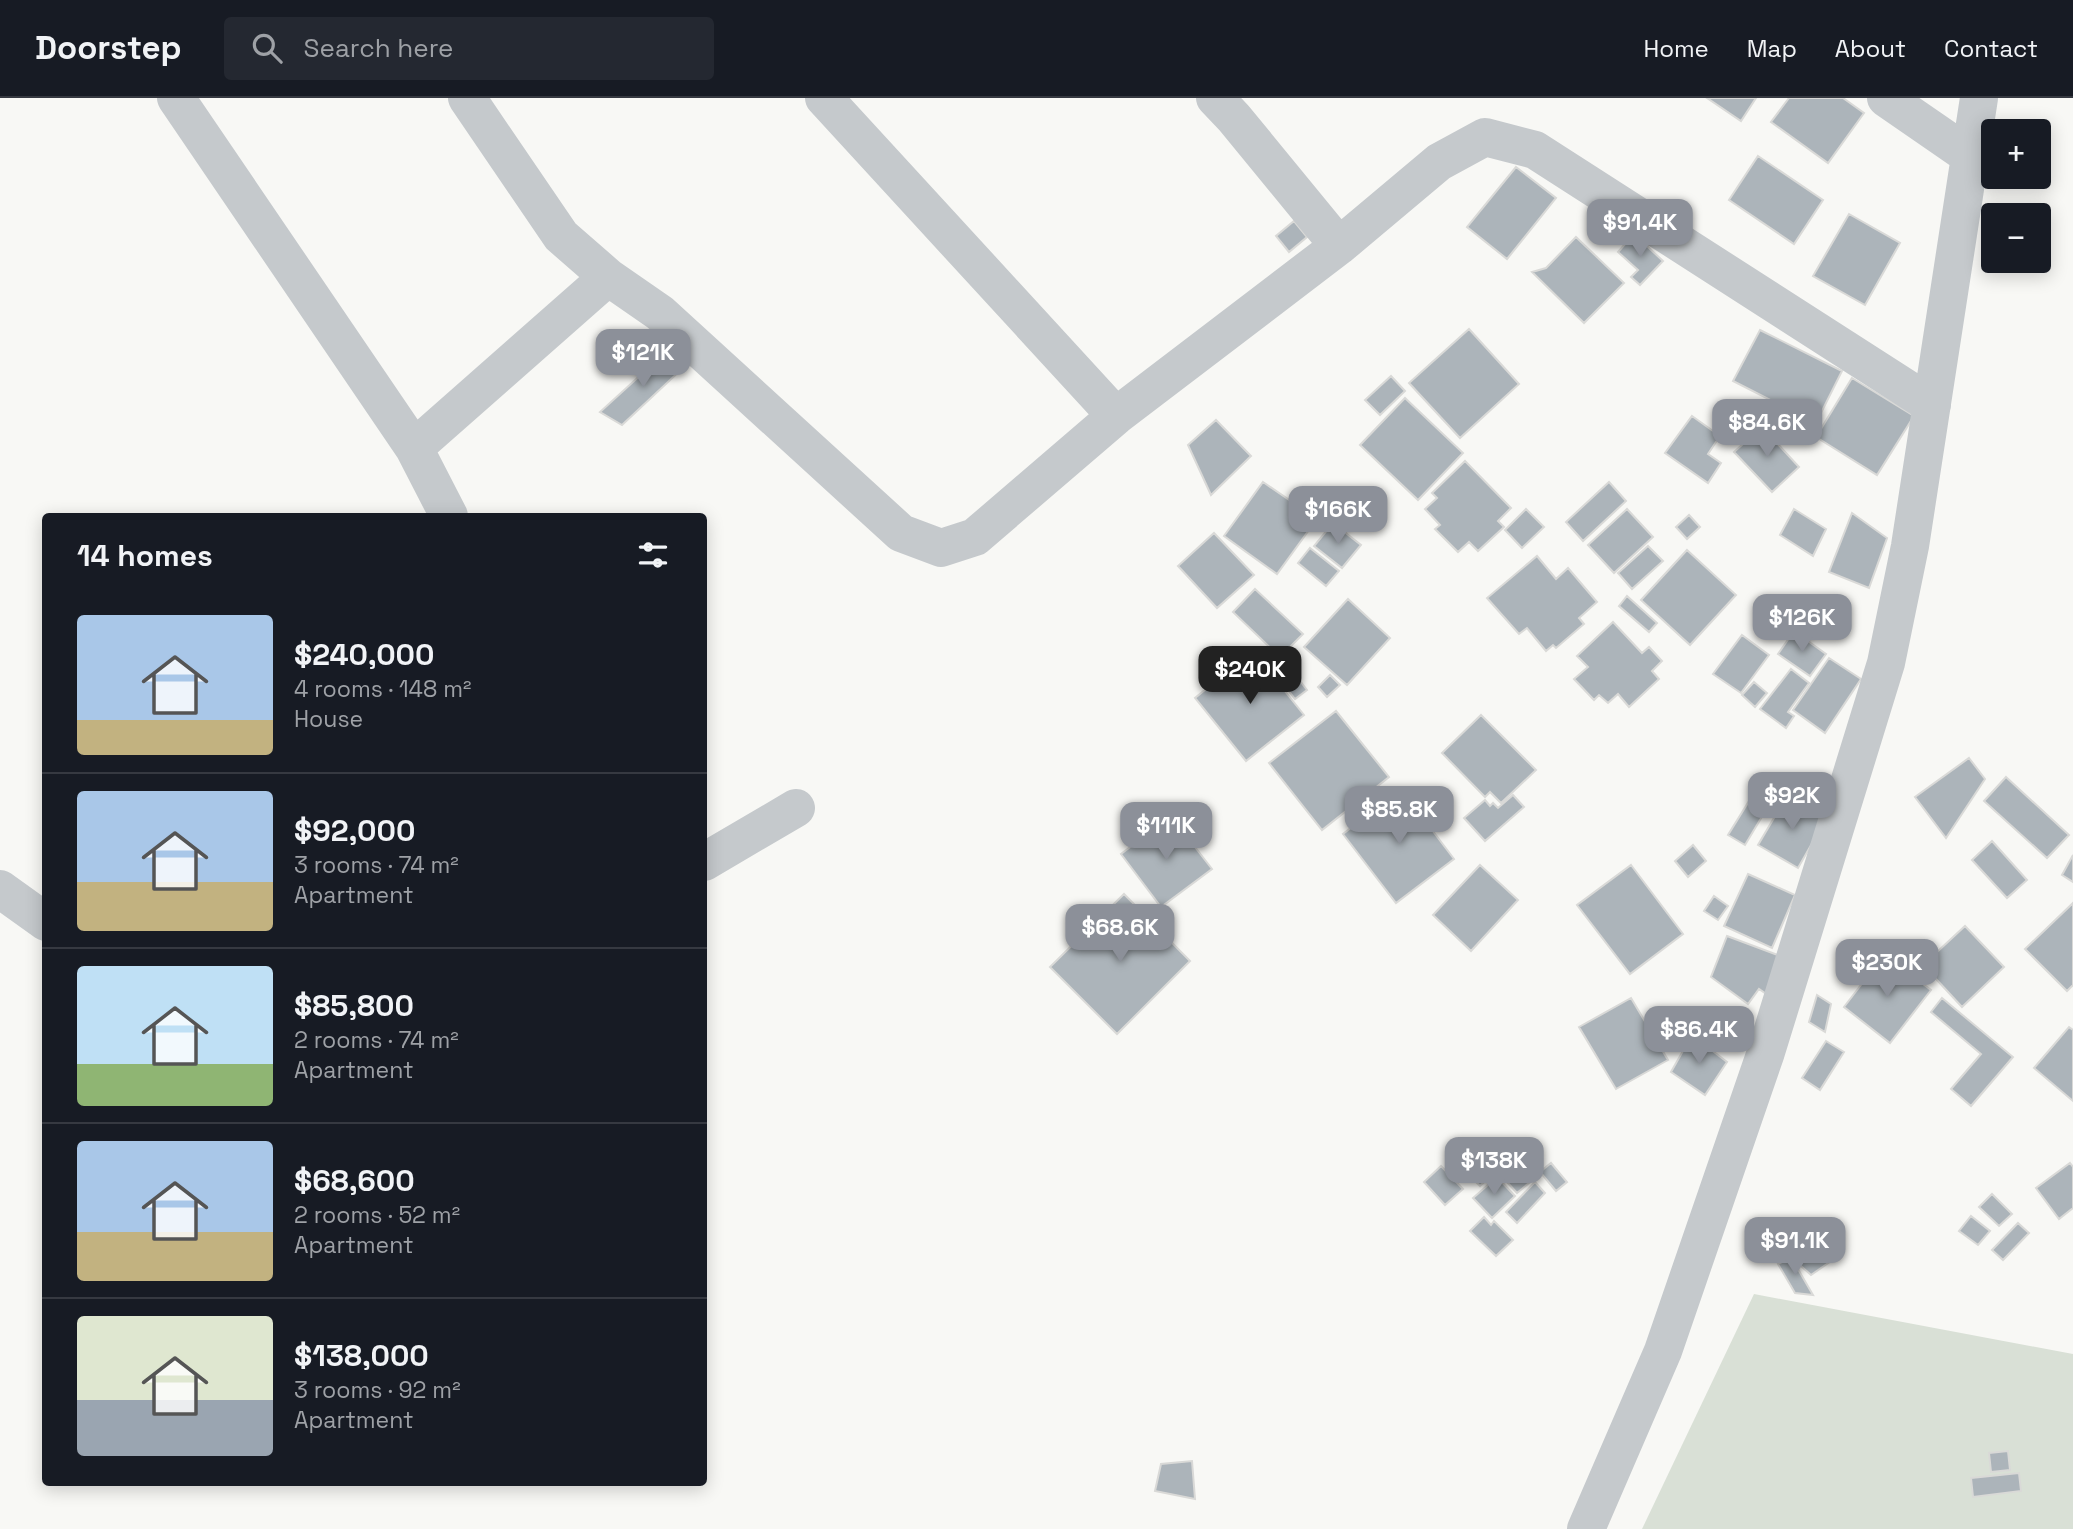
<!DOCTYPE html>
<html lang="en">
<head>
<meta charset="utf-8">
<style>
	:root { --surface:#171b24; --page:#242831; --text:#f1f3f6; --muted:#9ea1a6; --line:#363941; --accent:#8c9099 }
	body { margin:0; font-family:"Space Grotesk",sans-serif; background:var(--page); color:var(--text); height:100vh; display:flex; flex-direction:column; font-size:26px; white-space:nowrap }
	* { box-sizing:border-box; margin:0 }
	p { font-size:23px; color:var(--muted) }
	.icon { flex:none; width:38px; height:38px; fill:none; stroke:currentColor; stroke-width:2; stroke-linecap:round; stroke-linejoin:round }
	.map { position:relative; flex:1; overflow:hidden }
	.side { position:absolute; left:42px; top:415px; width:665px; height:973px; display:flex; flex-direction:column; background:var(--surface); border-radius:7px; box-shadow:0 4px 18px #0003 }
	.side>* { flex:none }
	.buttons { position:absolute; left:1981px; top:21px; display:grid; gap:14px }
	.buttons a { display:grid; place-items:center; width:70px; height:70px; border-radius:7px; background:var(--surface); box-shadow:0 4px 18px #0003; font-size:35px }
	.price { position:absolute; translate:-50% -60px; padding:0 16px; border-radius:14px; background:var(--accent); color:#fff; font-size:23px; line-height:46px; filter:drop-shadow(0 2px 4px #0008) }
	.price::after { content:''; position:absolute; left:50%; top:42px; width:21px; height:16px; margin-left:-10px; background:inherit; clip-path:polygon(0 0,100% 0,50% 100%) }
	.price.active { background:#222; color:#fff }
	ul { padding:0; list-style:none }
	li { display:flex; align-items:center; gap:21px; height:175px; padding:0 35px }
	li+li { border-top:2px solid var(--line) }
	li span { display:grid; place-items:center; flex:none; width:196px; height:140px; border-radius:7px; color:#555 }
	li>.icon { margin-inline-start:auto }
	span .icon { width:84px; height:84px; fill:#fffc; stroke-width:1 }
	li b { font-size:30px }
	h2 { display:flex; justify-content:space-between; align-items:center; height:84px; padding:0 35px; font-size:30px }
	header { display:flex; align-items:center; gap:42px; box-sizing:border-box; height:98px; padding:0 35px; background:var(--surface); border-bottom:2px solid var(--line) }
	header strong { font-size:33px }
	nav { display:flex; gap:38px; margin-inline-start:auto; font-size:24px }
	.search { width:490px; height:63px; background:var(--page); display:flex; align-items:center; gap:18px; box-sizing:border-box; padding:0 24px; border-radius:7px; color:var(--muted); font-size:26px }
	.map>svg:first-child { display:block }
</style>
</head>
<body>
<header>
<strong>Doorstep</strong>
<div class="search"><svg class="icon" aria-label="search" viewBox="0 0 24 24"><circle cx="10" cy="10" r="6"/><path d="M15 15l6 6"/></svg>Search here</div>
<nav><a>Home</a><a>Map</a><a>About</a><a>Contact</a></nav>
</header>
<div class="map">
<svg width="2073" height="1431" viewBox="0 0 2073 1431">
	<rect width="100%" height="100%" fill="#f8f8f5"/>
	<path fill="#d9e0d6" d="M1754,1196L2073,1256V1431H1642Z"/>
	<path fill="#acb4ba" stroke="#d9d9d7" stroke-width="2" d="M1707,0H1756L1741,23Z
		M1789,0H1843L1864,15L1828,65L1771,24Z
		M1758,58L1823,102L1794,146L1729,102Z
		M1516,69L1556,100L1507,161L1467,129Z
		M1849,116L1900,145L1865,207L1813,178Z
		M1294,123L1307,139L1289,154L1276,138Z
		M1634,136L1663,163L1640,187L1631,179L1638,172L1618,154Z
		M1576,139L1624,185L1584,225L1532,174L1546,170Z
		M1469,231L1519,286L1460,340L1409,285Z
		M1760,232L1842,273L1816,325L1733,283Z
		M667,253L683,270L622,327L600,314Z
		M1391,278L1405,293L1380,317L1365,302Z
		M1852,280L1914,318L1877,377L1816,339Z
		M1405,300L1463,355L1418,402L1360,347Z
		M1692,318L1720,338L1708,356L1721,365L1708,385L1665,355Z
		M1216,322L1251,358L1211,397L1188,347Z
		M1762,329L1799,369L1772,394L1734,354Z
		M1465,363L1511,410L1498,423L1504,429L1478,453L1469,444L1458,454L1435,431L1440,427L1425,411L1437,400L1432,395Z
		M1263,384L1317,421L1277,476L1224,438Z
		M1609,384L1626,403L1583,443L1566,424Z
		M1526,411L1544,429L1522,450L1505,432Z
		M1627,411L1653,439L1614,475L1588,447Z
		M1794,411L1826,431L1813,458L1780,437Z
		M1852,415L1887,440L1869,490L1829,474Z
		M1689,417L1700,429L1687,441L1676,429Z
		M1333,425L1361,447L1342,470L1314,448Z
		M1214,435L1254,477L1217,510L1178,468Z
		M1648,448L1663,463L1632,491L1618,475Z
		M1310,450L1339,473L1326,488L1298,465Z
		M1687,452L1736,497L1690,547L1641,502Z
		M1537,458L1556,481L1568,470L1597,504L1579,520L1584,526L1556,550L1553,547L1546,553L1527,530L1519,536L1487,500Z
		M1255,491L1303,536L1280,559L1233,514Z
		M1627,498L1657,525L1649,534L1619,508Z
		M1348,501L1390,540L1347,587L1304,549Z
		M1613,524L1642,555L1649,549L1662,563L1652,573L1659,581L1629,609L1618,596L1608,605L1599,597L1594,602L1574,581L1588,569L1577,558Z
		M1794,533L1826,556L1810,578L1778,556Z
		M1742,537L1769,557L1741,595L1713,576Z
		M1253,553L1304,617L1246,663L1195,600Z
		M1829,560L1861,581L1825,635L1793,612Z
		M1284,562L1307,592L1295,601L1272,571Z
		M1791,571L1809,585L1788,614L1794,618L1786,630L1760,611Z
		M1330,577L1340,587L1327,599L1318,589Z
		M1754,584L1767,595L1755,609L1742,597Z
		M1336,613L1389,679L1322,732L1269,665Z
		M1481,617L1536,672L1501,705L1490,694L1485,699L1442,655Z
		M1969,660L1985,681L1946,740L1915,699Z
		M2006,679L2069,737L2047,760L1984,703Z
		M1759,687L1775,697L1745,747L1728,737Z
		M1401,691L1454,761L1396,805L1343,736Z
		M1513,697L1524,709L1485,743L1464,720L1485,702L1490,708L1493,705L1498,710Z
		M1787,698L1826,721L1798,770L1758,747Z
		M1171,718L1212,771L1161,809L1121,756Z
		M1992,743L2027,782L2007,800L1972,762Z
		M1693,747L1706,763L1688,779L1675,763Z
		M2073,757V784L2062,777Z
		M1480,767L1518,802L1471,853L1433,817Z
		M1631,767L1683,836L1630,876L1577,807Z
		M1748,776L1795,797L1772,850L1724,828Z
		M1124,796L1190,863L1117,936L1050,869Z
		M1714,798L1728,808L1718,822L1704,813Z
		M2073,805V887L2067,893L2025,851Z
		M1965,828L2004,869L1962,909L1923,867Z
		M1727,838L1783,859L1769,898L1759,891L1748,906L1711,879Z
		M1884,857L1931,892L1890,945L1844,909Z
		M1817,897L1831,906L1825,934L1809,924Z
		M1631,900L1668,962L1616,991L1579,929Z
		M1942,900L2013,959L1971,1008L1951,991L1981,956L1931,914Z
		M2069,929L2073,932V1003L2034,970Z
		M1692,937L1727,964L1705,997L1671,974Z
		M1826,943L1844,954L1820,992L1802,980Z
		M1502,1041L1515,1055L1480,1088L1468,1076Z
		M1517,1059L1535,1080L1517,1095L1498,1074Z
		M1551,1065L1567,1084L1556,1093L1540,1074Z
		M2070,1065L2073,1069V1110L2059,1121L2036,1090Z
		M1441,1068L1463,1091L1445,1107L1424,1084Z
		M1497,1079L1515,1098L1492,1120L1473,1100Z
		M1535,1084L1545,1095L1517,1125L1506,1114Z
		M1992,1096L2012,1116L1999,1128L1979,1109Z
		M1971,1118L1990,1133L1978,1147L1959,1133Z
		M1484,1119L1491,1127L1494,1123L1513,1142L1496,1158L1470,1133Z
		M2018,1125L2029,1135L2003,1162L1992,1152Z
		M1819,1133L1837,1159L1811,1177L1791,1159Z
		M1791,1159L1813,1197L1795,1195L1778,1166Z
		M2008,1353L2010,1372L1991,1374L1989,1355Z
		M1192,1363L1195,1401L1155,1393L1161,1366Z
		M2019,1375L2021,1393L1973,1399L1971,1380Z"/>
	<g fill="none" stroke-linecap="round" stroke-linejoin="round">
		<path stroke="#c5c9cc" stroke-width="38" d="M176,0L414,350L449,418
			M467,0L561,138L608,179L660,215L901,435L941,450L975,439L1116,318L1339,148L1439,64L1485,39L1535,52L1932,307
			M824,0L1116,318
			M1215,0L1234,20L1339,148
			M1886,0L1970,58
			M414,350L608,179
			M704,764L796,710
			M0,791L46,824
			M1586,1431L1663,1253L1766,954L1886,565L1910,448L1979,0"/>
	</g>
</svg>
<div class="buttons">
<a>+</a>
<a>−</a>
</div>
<b class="price" style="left:1640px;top:161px">$91.4K</b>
<b class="price" style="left:643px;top:291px">$121K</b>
<b class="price" style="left:1767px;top:361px">$84.6K</b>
<b class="price" style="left:1338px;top:448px">$166K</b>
<b class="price" style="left:1802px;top:556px">$126K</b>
<b class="price active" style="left:1250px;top:608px">$240K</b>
<b class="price" style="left:1792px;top:734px">$92K</b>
<b class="price" style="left:1399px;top:748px">$85.8K</b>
<b class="price" style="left:1166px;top:764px">$111K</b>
<b class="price" style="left:1120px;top:866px">$68.6K</b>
<b class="price" style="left:1887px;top:901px">$230K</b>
<b class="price" style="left:1699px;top:968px">$86.4K</b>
<b class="price" style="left:1494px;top:1099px">$138K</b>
<b class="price" style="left:1795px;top:1179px">$91.1K</b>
<section class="side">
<h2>14 homes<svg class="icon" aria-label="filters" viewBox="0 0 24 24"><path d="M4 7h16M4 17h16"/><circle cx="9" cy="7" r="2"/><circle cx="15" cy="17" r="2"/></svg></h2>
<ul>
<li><span style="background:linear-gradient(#a9c7e8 75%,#c2b280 0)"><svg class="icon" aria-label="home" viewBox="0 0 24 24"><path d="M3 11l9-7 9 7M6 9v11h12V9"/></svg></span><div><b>$240,000</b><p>4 rooms · 148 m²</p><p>House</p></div></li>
<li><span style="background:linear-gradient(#a9c7e8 65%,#c2b280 0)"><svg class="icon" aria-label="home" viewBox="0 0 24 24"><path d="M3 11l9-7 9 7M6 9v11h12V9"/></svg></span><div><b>$92,000</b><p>3 rooms · 74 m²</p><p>Apartment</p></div></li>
<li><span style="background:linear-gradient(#bfe0f5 70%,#8fb573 0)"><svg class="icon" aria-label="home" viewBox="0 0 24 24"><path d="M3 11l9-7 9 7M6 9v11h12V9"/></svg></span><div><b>$85,800</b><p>2 rooms · 74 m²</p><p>Apartment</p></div></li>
<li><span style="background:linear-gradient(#a9c7e8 65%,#c2b280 0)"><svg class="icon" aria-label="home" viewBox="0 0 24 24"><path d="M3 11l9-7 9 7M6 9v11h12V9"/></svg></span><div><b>$68,600</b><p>2 rooms · 52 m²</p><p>Apartment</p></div></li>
<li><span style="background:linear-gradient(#dfe7d0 60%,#9aa5b1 0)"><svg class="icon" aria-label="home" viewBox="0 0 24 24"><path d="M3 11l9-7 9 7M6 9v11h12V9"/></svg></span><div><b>$138,000</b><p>3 rooms · 92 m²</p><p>Apartment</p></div></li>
</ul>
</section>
</div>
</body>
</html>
